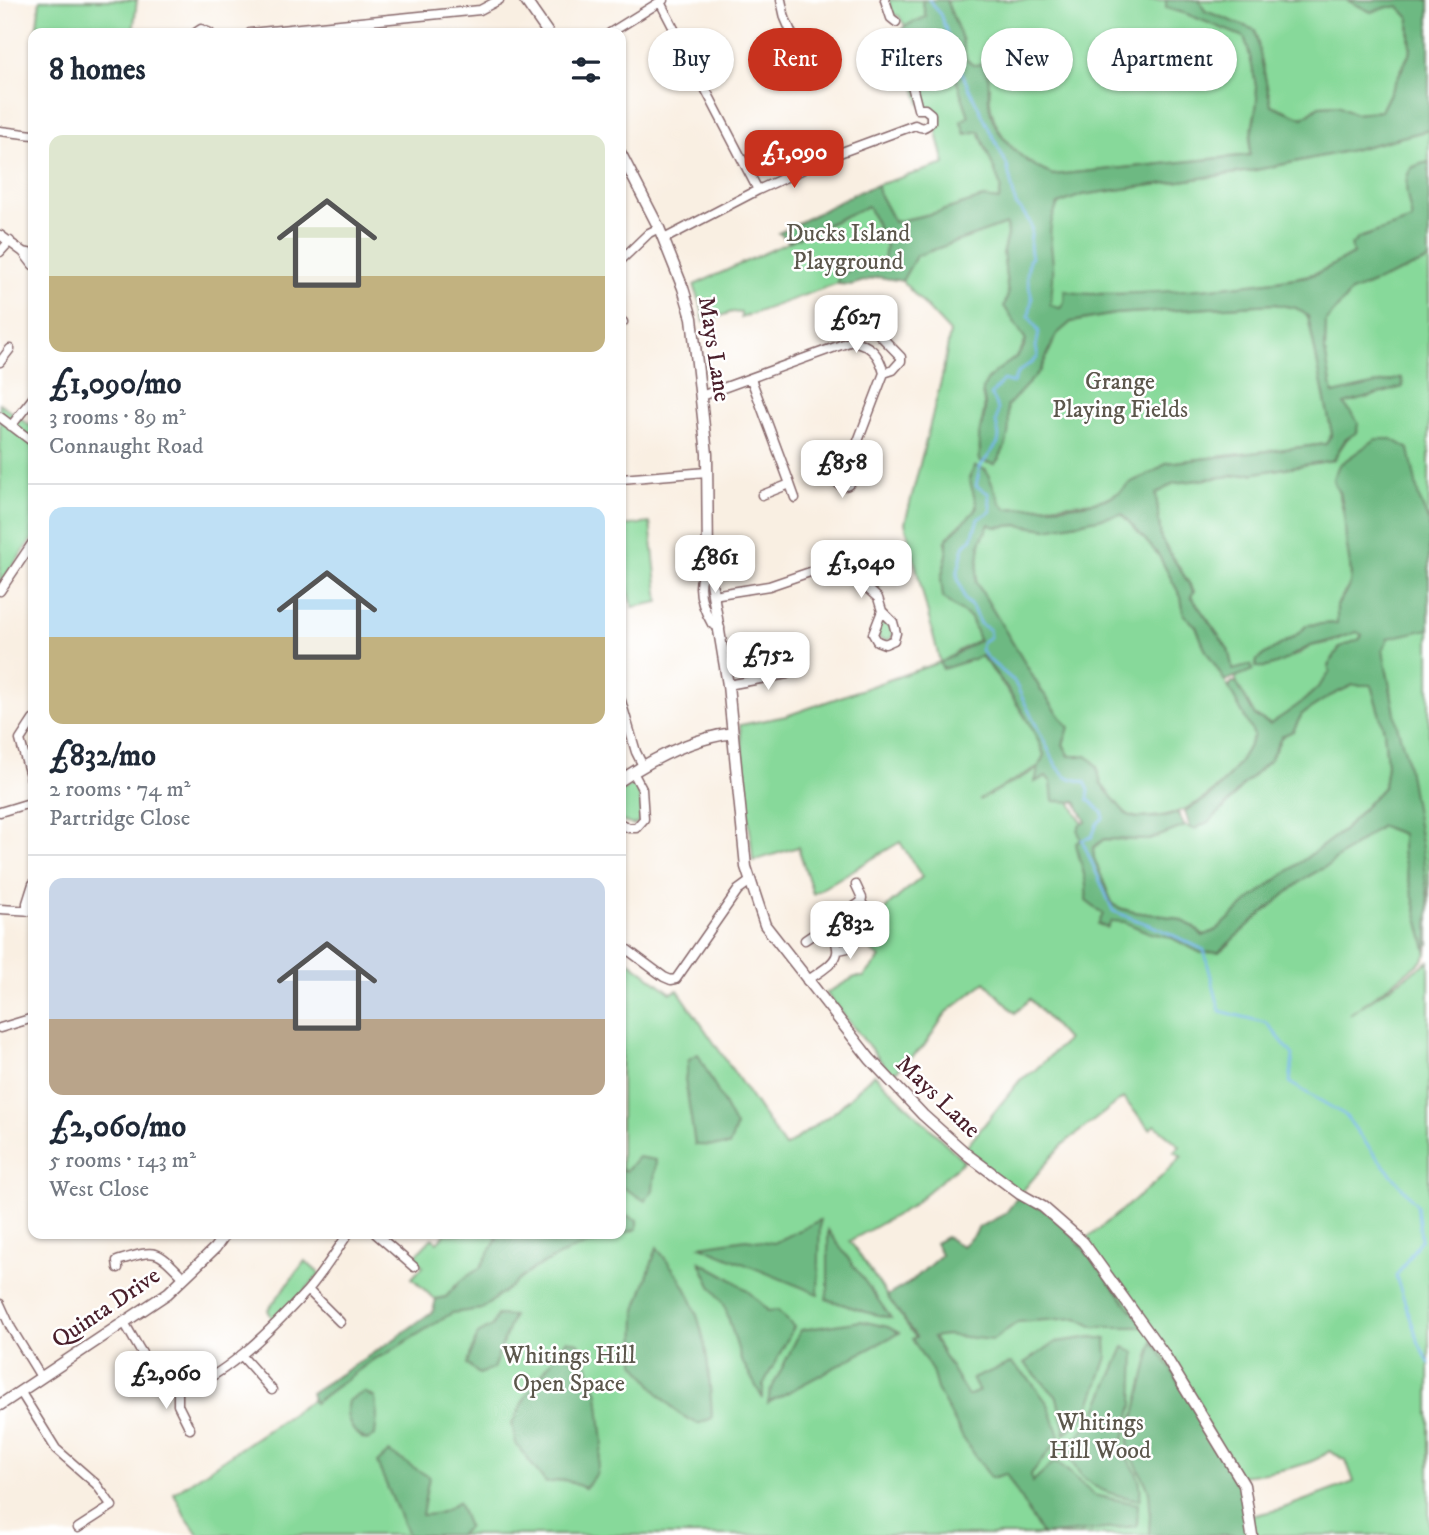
<!DOCTYPE html>
<html lang="en">
<head>
<meta charset="utf-8">
<style>
	:root { --surface:#fff; --page:#f2f2f3; --text:#1f2937; --muted:#747a83; --line:#e0e1e3; --accent:#c8321e }
	body { margin:0; font-family:"IM FELL DW Pica",serif; background:var(--page); color:var(--text); height:100vh; display:flex; flex-direction:column; font-size:26px; white-space:nowrap }
	* { box-sizing:border-box; margin:0 }
	p { font-size:23px; color:var(--muted) }
	.icon { flex:none; width:38px; height:38px; fill:none; stroke:currentColor; stroke-width:2; stroke-linecap:round; stroke-linejoin:round }
	.map { position:relative; flex:1; overflow:hidden }
	.side { position:absolute; left:28px; top:28px; width:598px; height:1211px; display:flex; flex-direction:column; background:var(--surface); border-radius:14px; box-shadow:0 2px 5px #0004 }
	.side>* { flex:none }
	.hud { position:absolute; left:648px; top:28px; width:665px; height:63px; display:flex; gap:14px }
	.price { position:absolute; translate:-50% -60px; padding:0 16px; border-radius:14px; background:#fff; color:#222; font-size:23px; line-height:46px; filter:drop-shadow(0 2px 4px #0008) }
	.price::after { content:''; position:absolute; left:50%; top:42px; width:21px; height:16px; margin-left:-10px; background:inherit; clip-path:polygon(0 0,100% 0,50% 100%) }
	.price.on { background:var(--accent); color:#fff }
	ul { padding:0; list-style:none }
	li { display:grid; align-content:center; gap:14px; height:371px; padding:0 21px }
	li+li { border-top:2px solid var(--line) }
	li span { display:grid; place-items:center; height:217px; border-radius:14px; color:#555 }
	li>.icon { margin-inline-start:auto }
	span .icon { width:126px; height:126px; fill:#fffc; stroke-width:1 }
	li b { font-size:30px }
	h2 { display:flex; justify-content:space-between; align-items:center; height:84px; padding:0 21px; font-size:30px }
	.chip { padding:0 24px; border-radius:32px; background:var(--surface); box-shadow:0 2px 5px #0004; font-size:24px; line-height:63px }
	.chip.on { background:var(--accent); color:#fff }
	.map>svg:first-child { display:block }
</style>
</head>
<body>
<div class="map">
<svg width="1429" height="1535" viewBox="0 0 1429 1535">
	<rect width="100%" height="100%" fill="#fff"/>
	<filter id="ink" filterUnits="userSpaceOnUse"><feTurbulence type="fractalNoise" baseFrequency=".0143" numOctaves="2"/><feDisplacementMap in="SourceGraphic" scale="14" xChannelSelector="R" yChannelSelector="G"/><feConvolveMatrix kernelMatrix="1 2 1 2 8 2 1 2 1" color-interpolation-filters="sRGB"/></filter>
	<filter id="wash" filterUnits="userSpaceOnUse"><feTurbulence type="fractalNoise" baseFrequency=".00686" numOctaves="4" result="noise"/><feDisplacementMap in="SourceGraphic" scale="28" xChannelSelector="R" yChannelSelector="G"/><feGaussianBlur stdDeviation="1.57" result="paint"/><feColorMatrix in="noise" values="0 0 0 0 0 0 0 0 0 0 0 0 0 0 0 0 0 1.4 0 .05"/><feComposite in="paint" operator="in"/></filter>
	<g filter="url(#wash)">
		<rect width="100%" height="100%" fill="#f9efe2"/>
		<path fill="#87d99a" stroke="#687c62" stroke-width="2" fill-rule="evenodd" d="M40,0H137L133,33H36Z
			M888,0H922L926,17L905,26L899,16L892,14Z
			M946,0H1166L1167,8L1184,13L1244,37C1249,47 1258,90 1257,101C1255,119 1248,137 1250,155L1053,175C1017,160 986,128 990,87L973,65L966,60L962,39Z
			M1199,0H1347L1371,12L1388,7H1399L1409,18V41L1411,50L1381,111L1355,114L1338,105L1319,106L1303,118L1271,105L1255,30L1205,11Z
			M940,33L969,116L961,122L966,134L979,131L1001,187L999,200L983,198L935,213L894,222L878,192L877,185L945,164L932,114L920,104L903,47Z
			M1429,130V162L1413,167L1406,184L1412,220L1359,238L1353,254C1341,260 1328,269 1315,273C1287,284 1088,302 1065,291L1064,302L1061,309L1050,305L1053,265L1049,240V222L1058,204L1082,195L1252,171L1352,150Z
			M868,206L894,263L741,318V313L732,312L704,322L701,305L694,285Z
			M1006,224L1007,235L1003,251L1008,295C1000,310 1020,326 1026,340L1018,356L996,372L982,394C988,410 980,422 979,438C979,447 981,452 979,461L994,464C1008,448 1010,426 1007,406L1040,371L1057,334L1071,322L1115,314L1274,304L1296,308L1308,316L1332,434L1326,444L1166,463L1154,473L1131,482L1117,494L1096,502L1007,509L1001,504L993,490L971,484L977,506L973,513L945,542L947,555L941,579L949,603L971,618L979,640L956,652L976,657L981,656C1002,681 1034,725 1044,755L1039,766L979,800L1045,765L1055,776L1083,824L1085,850L1113,911L1224,949L1253,921L1305,878L1327,866L1381,826L1403,834L1402,852L1427,954L1422,961L1350,1014L1429,961V1535H199L185,1516L174,1493L445,1310L460,1281L446,1297L434,1299L412,1278L423,1266L414,1257L432,1238L437,1242L445,1234H621V955L671,993L678,990L785,1147L837,1110L874,1074L964,1161L910,1207L850,1241L916,1338L1083,1242L1156,1182L1182,1156L1174,1152L1180,1146L1155,1125L1150,1129L1123,1098L1062,1145L1020,1194L963,1151L1020,1080L1035,1070L1067,1040L1030,999L1015,1013L985,982L946,1013L924,1046L892,1075L826,993L855,977H864L880,958L861,941L889,905L922,877L900,842L813,894L798,847L753,861L740,725L786,716L940,662L905,523L942,377L950,332L902,281L916,256ZM1329,1451L1346,1460L1354,1482L1281,1509L1251,1516L1240,1476C1264,1474 1312,1467 1329,1451Z
			M1429,260V523L1419,498L1408,448L1377,439L1339,465L1335,486C1343,495 1353,570 1350,583C1348,591 1338,598 1337,607C1336,612 1338,617 1337,623L1307,625C1294,641 1274,646 1257,660L1256,667L1297,655L1311,646L1332,642L1357,631L1362,634L1359,640L1340,647C1337,656 1334,665 1330,673C1317,695 1291,711 1270,724L1255,716L1236,682V677L1252,670L1251,665L1233,671L1228,649L1191,596L1194,591L1161,539L1156,494L1174,483L1256,473L1333,460L1358,422L1344,404L1402,387L1401,378L1333,395L1325,351L1326,321L1351,292Z
			M0,403L33,428V538L0,584Z
			M1122,514L1158,554L1181,597L1184,615L1196,626L1205,649L1229,688L1254,735C1236,778 1198,815 1150,817C1141,818 1132,819 1125,812C1117,805 1105,792 1101,783C1094,769 1098,768 1086,756H1070L1063,744L1069,728L1041,690L976,582L980,543L989,524L996,527L1017,525L1048,529Z
			M650,523L659,602L633,607L621,567V526Z
			M870,556L876,558L861,576L844,567Z
			M878,558L880,566L879,590L863,577Z
			M1429,615V945L1366,633Z
			M881,620L890,622L893,636L888,641L880,639L876,632Z
			M1353,685H1371L1384,730L1387,765L1384,786L1344,830L1252,898L1217,930L1203,936C1177,906 1144,921 1113,905L1094,858L1093,848L1104,839L1149,840L1185,826L1195,829L1223,809L1243,785L1270,760L1282,736L1293,731L1302,714L1328,697Z
			M632,784C642,791 643,811 639,822L633,825L621,821V792Z
			M305,1261L320,1274L275,1324L268,1310Z"/>
		<path fill="#6db982" stroke="#5c6c56" stroke-width="2" d="M922,0H946L962,39L966,59L973,65L983,64C991,76 988,86 989,100C990,135 1024,163 1053,175L1250,155C1248,136 1257,117 1257,98C1257,87 1249,47 1244,37L1184,13L1166,8V0H1199L1205,11L1255,30L1271,105L1303,118L1319,106L1338,105L1355,114L1381,111L1411,51L1409,18L1399,7H1388L1371,12L1347,0H1429V130L1352,150L1251,171L1082,195L1058,204C1046,230 1051,239 1053,265C1054,278 1052,292 1050,305L1060,308L1064,302L1065,290C1085,302 1287,283 1315,274C1328,269 1341,260 1353,254L1351,245L1359,238L1412,220C1410,206 1400,180 1412,168C1416,165 1424,163 1429,162V260L1351,292L1326,321L1325,351L1333,394L1402,378L1403,387L1344,404L1358,422L1357,432L1345,440L1333,460L1256,473L1174,483L1156,494L1161,539L1194,592L1191,596L1228,649L1233,670L1251,665L1253,670L1225,681L1205,649L1196,626L1184,615L1181,597L1158,554L1122,514L1048,529L1017,525L996,527L989,524L980,543L976,582L1041,690L1069,728L1063,744L1069,756H1086L1092,760L1097,766L1101,784L1126,814L1136,818L1165,817L1178,813L1185,826L1149,840L1104,839L1093,848L1094,858L1113,905C1144,921 1177,906 1203,936L1217,930L1252,898L1344,830L1384,786L1387,765L1384,730L1371,685H1353L1328,697L1302,714L1293,731L1282,736L1270,760L1243,785L1223,809L1210,821L1195,829L1190,828L1185,811C1193,806 1202,802 1210,796C1228,781 1245,756 1254,735L1229,688L1232,682H1236L1255,716L1270,724C1292,710 1316,694 1330,672L1328,666L1340,647L1360,639L1362,635L1357,632C1342,638 1329,641 1314,645C1294,651 1278,670 1256,667L1257,660C1274,646 1294,641 1307,625L1337,623V606L1350,585L1351,572L1346,541L1344,511L1340,492L1335,486L1333,478L1339,465L1376,439H1392L1409,449L1419,498L1429,523V629L1388,638L1383,650L1398,729L1406,755L1423,854L1429,912L1427,954L1402,852V834L1381,826L1327,866L1305,878L1253,921L1219,952L1201,953L1170,937L1150,933L1124,922L1112,921L1107,928L1098,924L1103,914L1086,901C1088,877 1080,866 1076,843L1081,840L1078,831L1080,824L1086,822L1076,802L1053,801L1051,782L1046,776L1035,782L1039,766L1044,755C1034,725 1003,681 982,656L943,669L940,663L979,640L971,618L949,603L943,597L941,579L947,555V538L973,513L977,506L969,478L975,466L986,470L1001,504L1007,509C1040,506 1087,510 1116,494C1122,491 1127,485 1133,481C1147,475 1154,473 1166,463L1326,444L1332,434L1308,316L1296,308L1274,304L1115,314L1071,322L1057,334L1040,371L1007,406C1011,428 1009,446 995,464L979,461C981,452 980,447 979,439C979,428 986,417 985,406C985,397 980,393 985,384C995,365 1021,363 1026,340L1004,306L1008,295L1003,251L1007,235L1006,224L916,256L902,281L878,277L851,285L838,284V278L856,265L864,266L884,260L886,245L868,206L789,241L779,233L856,193L877,185L878,192L894,222L935,213L983,198L999,200L1001,187L979,131L965,134L961,121L969,116L940,34L899,49L895,35L905,26L926,17Z
			M698,1054L736,1127L729,1146L695,1145L685,1079L689,1059Z
			M638,1157L656,1160L653,1190L645,1201L621,1186V1169L626,1171Z
			M1020,1194L1062,1222L1145,1327H1094L1077,1318L1018,1322L993,1340L946,1335L933,1337L968,1396L979,1391L972,1379L1011,1363L1030,1380L1048,1404L1060,1438L1031,1474L1032,1482L1054,1462L1059,1463L1094,1495L1138,1504L1137,1526L1042,1535L1006,1474L991,1478L963,1438L937,1389L932,1371L912,1339L916,1337L887,1296L912,1281L941,1255L935,1243L946,1237L962,1246L975,1234L979,1227L1005,1214Z
			M621,1213L637,1220V1229L571,1250L533,1269L482,1309L452,1313L386,1354L374,1359L314,1403L311,1393L393,1340L433,1311L436,1299L446,1297L460,1281L480,1268L497,1239L493,1234H621Z
			M820,1220L818,1294L700,1246L746,1239L774,1243Z
			M828,1230L891,1318L869,1313L826,1299L828,1288Z
			M657,1247C664,1259 675,1269 682,1282C706,1322 710,1373 712,1418L698,1424L679,1414L659,1394L635,1363L636,1310Z
			M700,1262C727,1275 748,1288 768,1311L777,1310L794,1327L763,1385V1399L741,1359L724,1304L711,1286Z
			M497,1315L513,1316L493,1369L479,1374L467,1364L478,1334L492,1326Z
			M861,1321L888,1327L899,1333L768,1403L770,1392L801,1330Z
			M1092,1337L1106,1339L1107,1357L1087,1414L1065,1434L1057,1397L1024,1363L1056,1342Z
			M567,1340L579,1343L598,1393L603,1443L596,1475L585,1488L565,1480L546,1483L516,1444L512,1424L526,1396Z
			M1153,1341L1246,1488L1253,1535H1149C1149,1521 1152,1503 1148,1489C1143,1475 1129,1455 1128,1443Z
			M1124,1347L1135,1352L1133,1405L1121,1450C1132,1464 1145,1481 1139,1500C1104,1493 1079,1487 1067,1449L1093,1419Z
			M364,1392L375,1398L377,1416L375,1435L367,1440C351,1435 344,1416 348,1401Z
			M389,1452L429,1477L422,1515C437,1515 447,1511 458,1502L468,1527L459,1535H408L377,1463Z"/>
		<g fill="none" stroke-linecap="round" stroke-linejoin="round">
			<path stroke="#75b7ea" stroke-width="2.5" d="M929,0L940,14L965,80L1007,165L1016,205C1044,233 1024,231 1032,258L1029,260L1027,276L1032,299L1029,316L1039,332L1036,347L1038,357C1027,368 1019,366 1013,383L1003,380L991,395L998,409L996,422L999,436L998,443L980,467L976,486L988,493L991,511L978,519L972,538L964,546L957,575L965,600L972,607L980,624L989,629L990,637L982,642L981,650L988,659L1014,681L1056,765L1066,777L1085,782L1089,790L1088,799L1103,813V818L1097,824L1092,837L1082,840L1113,911L1160,929L1204,950L1220,1011L1267,1023L1293,1055L1290,1083L1345,1115L1371,1150L1417,1205L1421,1239L1396,1277L1419,1343L1429,1363"/>
		</g>
	</g>
	<g filter="url(#ink)">
		<g fill="none" stroke-linecap="round" stroke-linejoin="round">
			<defs>
				<path id="minor" d="M781,0L785,18L807,69
					M885,0L891,18L896,22
					M660,2L758,190
					M195,33L201,29L210,33
					M250,33L480,10L499,0
					M610,33L663,0
					M903,50L918,109
					M0,131L33,135
					M0,235L23,252L33,254
					M664,239L758,190L834,155L915,125C922,129 925,128 931,122V114L925,109H918
					M0,252L10,241
					M23,252L33,265
					M621,260L649,233L659,228
					M621,323L623,322
					M852,341C871,345 879,354 884,373
					M0,362L10,349
					M751,379L790,484L762,495
					M701,396L852,341L862,326L869,324L901,357V361L893,370L884,373L847,470
					M0,417L33,442
					M11,426L33,398
					M836 478a8 8 0 1 1 16 0a8 8 0 1 1-16 0Z
					M621,479L707,472
					M790,484L795,498
					M708,564C694,582 701,605 712,624L720,628
					M0,591L33,542
					M713,595L769,586L813,571H836L859,581L878,598L882,611L873,634L877,641L885,644L894,640L896,633L893,622L882,611
					M728,685L787,674L798,669
					M621,701L636,752L643,766
					M33,720L20,740L33,786
					M0,812L33,802
					M621,824L629,828H636L644,819L642,789L633,772
					M861,902L870,914
					M0,909L33,911
					M27,911V903L33,884
					M805,940L861,902L862,898L856,885
					M621,945L664,977L671,980L676,979L738,890L749,882
					M839,950L848,948L858,939
					M807,981C832,963 850,957 826,926
					M0,1028L33,1018
					M376,1234L414,1267
					M118,1268L117,1261C157,1249 155,1248 184,1278
					M308,1290L340,1322
					M0,1304L11,1328L41,1377
					M125,1324C138,1345 151,1377 175,1385C208,1398 285,1315 307,1291C322,1274 335,1253 348,1234
					M241,1355L272,1390
					M178,1387V1405L190,1429
					M20,1391L56,1449L96,1484L112,1506L78,1528"/>
				<path id="tertiary" d="M525,0L548,33
					M621,154L659,228L683,288L692,318L707,454L708,564L728,685L746,867L765,925L870,1059L923,1115L969,1156L1020,1194L1043,1207L1083,1242L1164,1354L1244,1485L1252,1535
					M621,780C654,758 693,738 733,733
					M0,1405L168,1293L215,1248L225,1234"/>
			</defs>
			<use href="#minor" stroke="#87686b" stroke-width="11"/>
			<use href="#tertiary" stroke="#87686b" stroke-width="13"/>
			<use href="#minor" stroke="#fff" stroke-width="8"/>
			<use href="#tertiary" stroke="#fff" stroke-width="10"/>
		</g>
	</g>
	<g text-anchor="middle" dominant-baseline="central" stroke-width="5" stroke-linejoin="round" paint-order="stroke">
		<g font-size="24" fill="#5c574c" stroke="#fff">
			<text x="848" y="234">Ducks Island<tspan x="848" dy="28">Playground</tspan></text>
			<text x="1120" y="382">Grange<tspan x="1120" dy="28">Playing Fields</tspan></text>
			<text x="569" y="1356">Whitings Hill<tspan x="569" dy="28">Open Space</tspan></text>
			<text x="1100" y="1423">Whitings<tspan x="1100" dy="28">Hill Wood</tspan></text>
		</g>
		<g font-size="24" fill="#4a1f2b" stroke="#fff">
			<text transform="translate(714 349) rotate(81)">Mays Lane</text>
			<text transform="translate(938 1097) rotate(44)">Mays Lane</text>
			<text transform="translate(106 1308) rotate(-34)">Quinta Drive</text>
		</g>
	</g>
</svg>
<b class="price on" style="left:794px;top:190px">£1,090</b>
<b class="price" style="left:856px;top:355px">£627</b>
<b class="price" style="left:842px;top:500px">£858</b>
<b class="price" style="left:715px;top:595px">£861</b>
<b class="price" style="left:861px;top:600px">£1,040</b>
<b class="price" style="left:768px;top:692px">£752</b>
<b class="price" style="left:850px;top:961px">£832</b>
<b class="price" style="left:166px;top:1411px">£2,060</b>
<div class="hud">
<a class="chip">Buy</a>
<a class="chip on">Rent</a>
<a class="chip">Filters</a>
<a class="chip">New</a>
<a class="chip">Apartment</a>
</div>
<section class="side">
<h2>8 homes<svg class="icon" aria-label="filters" viewBox="0 0 24 24"><path d="M4 7h16M4 17h16"/><circle cx="9" cy="7" r="2"/><circle cx="15" cy="17" r="2"/></svg></h2>
<ul>
<li><span style="background:linear-gradient(#dfe7d0 65%,#c2b280 0)"><svg class="icon" aria-label="home" viewBox="0 0 24 24"><path d="M3 11l9-7 9 7M6 9v11h12V9"/></svg></span><div><b>£1,090/mo</b><p>3 rooms · 89 m²</p><p>Connaught Road</p></div></li>
<li><span style="background:linear-gradient(#bfe0f5 60%,#c2b280 0)"><svg class="icon" aria-label="home" viewBox="0 0 24 24"><path d="M3 11l9-7 9 7M6 9v11h12V9"/></svg></span><div><b>£832/mo</b><p>2 rooms · 74 m²</p><p>Partridge Close</p></div></li>
<li><span style="background:linear-gradient(#c9d6e8 65%,#b9a48a 0)"><svg class="icon" aria-label="home" viewBox="0 0 24 24"><path d="M3 11l9-7 9 7M6 9v11h12V9"/></svg></span><div><b>£2,060/mo</b><p>5 rooms · 143 m²</p><p>West Close</p></div></li>
</ul>
</section>
</div>
</body>
</html>
